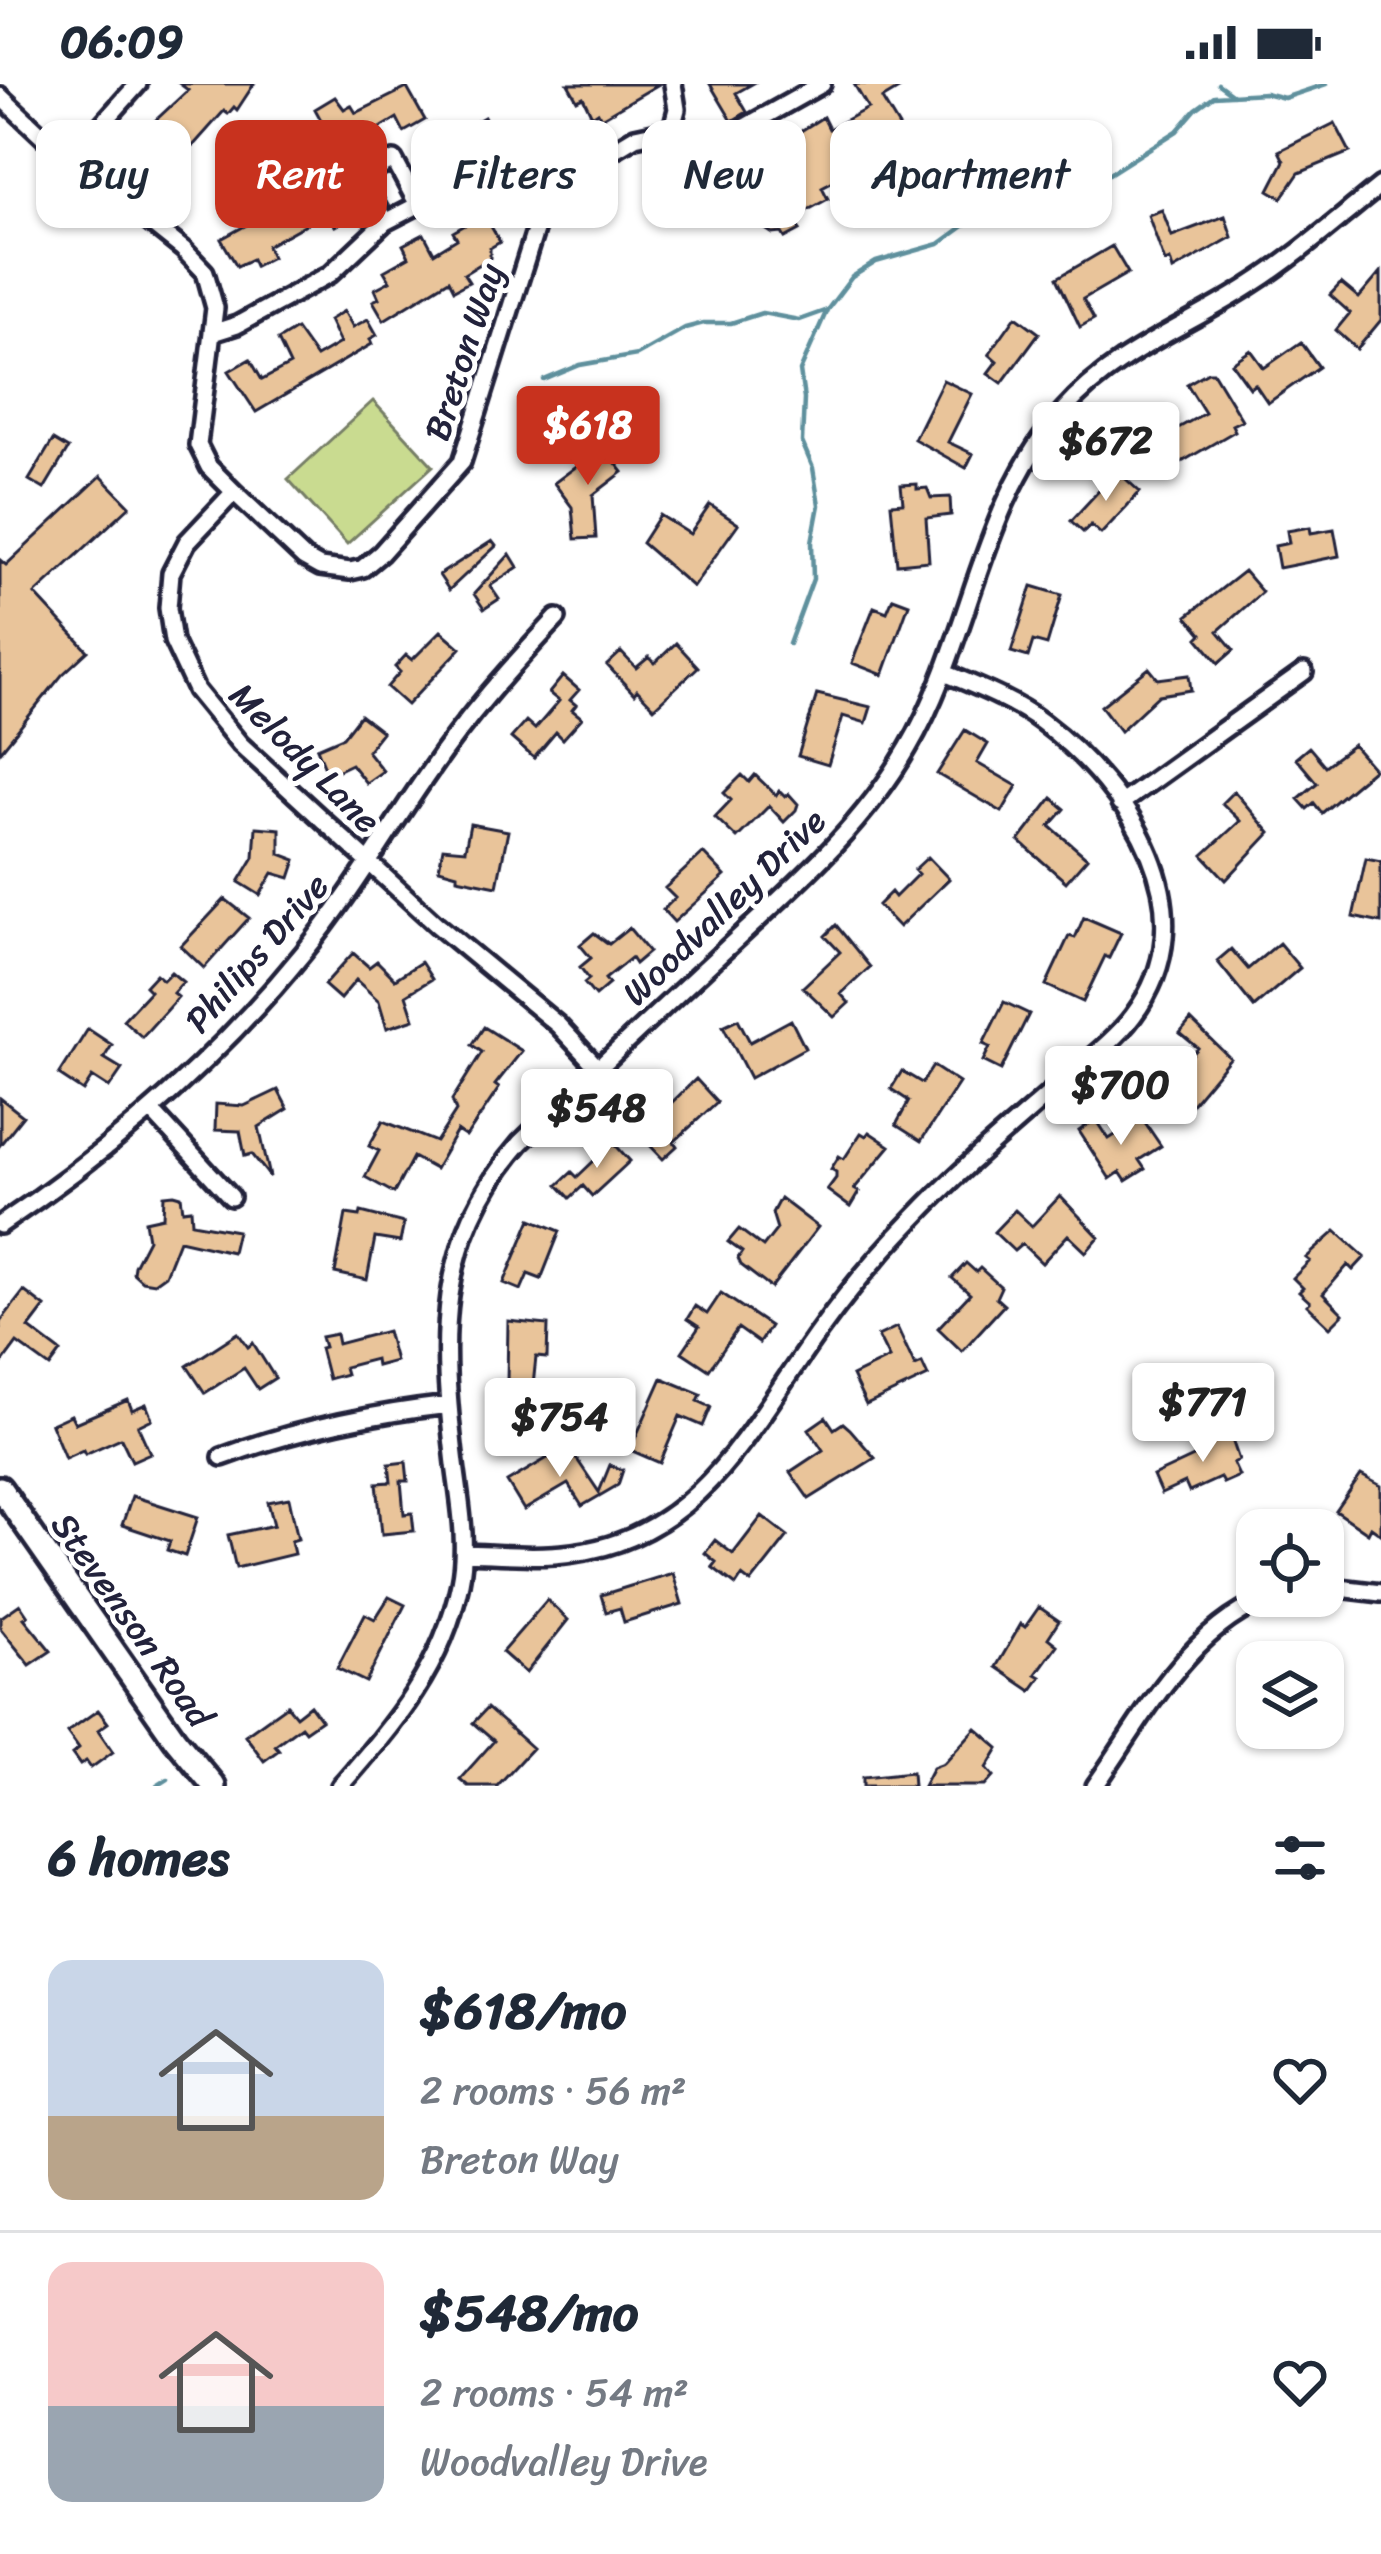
<!DOCTYPE html>
<html lang="en">
<head>
<meta charset="utf-8">
<style>
	:root { --surface:#fff; --page:#f2f2f3; --text:#1f2937; --muted:#747a83; --line:#e0e1e3; --accent:#c8321e }
	body { margin:0; font-family:Sriracha,sans-serif; background:var(--page); color:var(--text); height:100vh; display:flex; flex-direction:column; font-size:45px; white-space:nowrap }
	* { box-sizing:border-box; margin:0 }
	p { font-size:39px; color:var(--muted) }
	.icon { flex:none; width:66px; height:66px; fill:none; stroke:currentColor; stroke-width:2; stroke-linecap:round; stroke-linejoin:round }
	.map { position:relative; height:1702px; overflow:hidden }
	.details { display:flex; flex-direction:column; background:var(--surface); flex:1 }
	.details>* { flex:none }
	.guide { position:absolute; left:36px; top:36px; width:1311px; height:108px; display:flex; gap:24px }
	.buttons { position:absolute; left:1236px; top:1425px; display:grid; gap:24px }
	.buttons a { display:grid; place-items:center; width:108px; height:108px; border-radius:24px; background:var(--surface); box-shadow:0 3px 9px #0004; font-size:60px }
	.price { position:absolute; translate:-50% -102px; padding:0 27px; border-radius:12px; background:#fff; color:#222; font-size:39px; line-height:78px; filter:drop-shadow(0 3px 6px #0008) }
	.price::after { content:''; position:absolute; left:50%; top:72px; width:36px; height:27px; margin-left:-18px; background:inherit; clip-path:polygon(0 0,100% 0,50% 100%) }
	.price.active { background:var(--accent); color:#fff }
	ul { padding:0; list-style:none }
	li { display:flex; align-items:center; gap:36px; height:300px; padding:0 48px }
	li+li { border-top:3px solid var(--line) }
	li span { display:grid; place-items:center; flex:none; width:336px; height:240px; border-radius:24px; color:#555 }
	li>.icon { margin-inline-start:auto }
	span .icon { width:144px; height:144px; fill:#fffc; stroke-width:1 }
	li b { font-size:51px }
	h2 { display:flex; justify-content:space-between; align-items:center; height:144px; padding:0 48px; font-size:51px }
	.chip { padding:0 42px; border-radius:24px; background:var(--surface); box-shadow:0 3px 9px #0004; font-size:42px; line-height:108px }
	.chip.active { background:var(--accent); color:#fff }
	.status { display:flex; justify-content:space-between; align-items:center; height:84px; padding:0 60px; background:var(--surface); direction:ltr }
	.status svg { height:33px; fill:currentColor }
	.map>svg:first-child { display:block }
</style>
</head>
<body>
<div class="status"><b>06:09</b><svg viewBox="0 0 49 12"><path d="M0 12V9h3v3zM5 12V6h3v6zM10 12V3h3v9zM15 12V0h3v12zM26 1h20v11H26zM47 4h2v5h-2z"/></svg></div>
<div class="map">
<svg width="1381" height="1702" viewBox="0 0 1381 1702">
	<rect width="100%" height="100%" fill="#fff"/>
	<filter id="ink" filterUnits="userSpaceOnUse"><feTurbulence type="fractalNoise" baseFrequency=".00833" numOctaves="2"/><feDisplacementMap in="SourceGraphic" scale="24" xChannelSelector="R" yChannelSelector="G"/><feConvolveMatrix kernelMatrix="1 2 1 2 8 2 1 2 1" color-interpolation-filters="sRGB"/></filter>
	<g filter="url(#ink)">
		<path fill="#c9db90" stroke="#767e66" stroke-width="3" d="M373,317L433,382L347,460L288,395Z"/>
		<g fill="none" stroke-linecap="round" stroke-linejoin="round">
			<path stroke="#5f909d" stroke-width="4.5" d="M1218,0L1233,11
				M544,296L580,281L637,271L685,244L704,239H731L762,229L799,236L827,226
				M789,560L813,495L812,458L819,421L813,384L802,358L804,315L800,287L827,226L852,193L876,178L939,160L1005,112L1042,103L1057,95L1109,90L1177,47L1196,25L1214,12L1265,9L1284,14L1326,0
				M157,1702L168,1695"/>
		</g>
		<path fill="#e9c49a" stroke="#22223b" stroke-width="3" d="M180,0H254L237,26L234,23L228,30L224,27L183,73L178,68L148,103L115,74L188,6Z
			M568,0H659L601,34L598,28L592,32L583,13L577,16Z
			M710,0H752L736,9L747,28L732,37Z
			M854,0H907L882,15L902,48L893,61L869,73L874,83L871,87L848,99L843,92L822,103L828,115L797,132L800,136L795,139L800,146L785,154L782,149L773,150L759,141L743,112L701,134L668,72L683,64L696,82L711,74L714,79L719,75L730,93L743,86L757,109L778,97L785,90L782,85L796,78L785,57L823,33L829,45L868,24Z
			M407,4L425,36L404,48L397,34L339,69L315,25L335,13L344,25L351,21L356,29Z
			M484,33L492,48L484,53L498,77L505,73L510,79L522,102L490,120L470,85L452,95L440,74L461,62L454,50Z
			M1335,39L1350,68L1299,89L1282,114L1269,106L1284,77L1279,67Z
			M330,90L350,134L335,142L324,123L302,135L306,140L267,162L272,173L255,182L252,175L237,182L221,155L261,133L258,124L287,107L290,113Z
			M478,120L500,158L490,164V174L464,190L469,198L454,206L449,196L384,236L373,217L379,214L375,205L390,197L384,187L409,173L403,161L424,150L434,169L457,155L453,148L467,140L461,130Z
			M1162,126L1172,152L1225,132L1232,153L1173,186L1170,176L1165,178L1148,131Z
			M1112,162L1128,189L1083,215L1094,235L1080,243L1057,194Z
			M1381,188V236L1357,265L1336,246L1350,229L1330,211L1341,199L1359,214Z
			M344,227L353,243L368,235L377,251L370,255L372,260L256,328L229,287L250,275L262,296L290,281L278,256L296,245L316,273L340,259L329,236Z
			M1016,232L1039,249L1002,299L988,289L997,277L989,270Z
			M1301,258L1319,283L1268,319L1255,300L1250,304L1232,279L1251,266L1264,284Z
			M1208,288H1213L1242,336L1232,341L1235,347L1180,379L1164,352L1205,329L1187,300Z
			M943,296L972,310L948,358L973,370L966,384L914,355Z
			M53,356L68,365L44,405L29,396Z
			M609,358L618,370L612,374L623,388L593,411L596,454L575,455L572,423L554,399Z
			M1117,387L1140,408L1101,450L1091,441L1083,448L1071,437Z
			M101,392L130,422L35,510L88,567L62,591L0,668V476L6,481Z
			M917,400V405L927,404L931,414L950,413L951,431L926,434L929,477L897,480L891,420L903,419L901,401Z
			M710,421L738,440L693,503L642,459L660,431L690,450Z
			M1310,443L1311,449L1334,445L1339,472L1279,484L1275,462L1289,459L1287,447Z
			M492,457L496,462L449,506L439,491Z
			M510,470L518,483L490,502L499,515L484,525L474,510Z
			M1244,487L1262,508L1218,547L1234,566L1219,579L1198,554L1202,550L1187,532Z
			M1032,502L1062,511L1047,561L1033,557L1028,573L1011,568Z
			M893,514L909,520L883,591L852,579L874,523L887,528Z
			M441,547L461,564L407,621L387,603L400,588L395,583L406,571L412,576Z
			M676,559L698,583L654,624L637,606L634,610L607,581L621,568L636,584L649,573L655,579Z
			M1149,584L1158,595L1189,591L1191,606L1159,611L1120,647L1101,622Z
			M563,592L579,606L570,616L576,621L572,626L582,634L563,655L556,648L534,674L511,654L526,637L535,645L559,617L549,609Z
			M817,610L871,623L866,639L843,632L828,681L798,672Z
			M360,631L382,648L367,667L383,687L366,699L351,680L328,691L317,664L343,653Z
			M965,646L988,660L977,679L1017,702L1002,728L937,690Z
			M1353,661L1374,685L1322,729L1314,719L1307,725L1298,715L1317,699L1296,674L1309,663L1325,682Z
			M742,691L749,698L755,691L776,711L779,707L785,713L789,710L798,720L796,726L784,738L769,722L737,754L715,733L731,716L724,709Z
			M1234,707L1270,749L1226,796L1203,771L1240,737L1222,719Z
			M1052,714L1065,725L1050,742L1087,774L1066,798L1019,757Z
			M470,740L508,747L497,802L457,794V790L439,785L443,764L465,766Z
			M256,743L280,745V770L296,776L290,794L273,789L260,811L239,798L254,773Z
			M703,769L725,792L674,838L663,826L675,814L665,804Z
			M928,773L949,795L899,843L878,821L891,808L895,813L918,790L914,786Z
			M1366,774L1381,777V839L1353,833Z
			M225,815L249,834L204,884L181,862Z
			M1084,833L1121,849L1109,874L1105,872L1083,918L1046,901L1069,852L1075,854Z
			M836,841L870,883L841,910L849,919L834,933L803,903L840,868L825,852Z
			M629,844L649,868L635,880L631,874L605,895L609,900L595,912L584,899L589,895L580,883L591,874L580,861L594,849L609,860Z
			M1279,859L1300,884L1254,923L1217,877L1231,865L1248,885Z
			M353,869L369,883L377,877L395,895L421,878L432,895L406,911L414,935L387,944L379,917L356,896L340,915L324,901Z
			M171,888L183,898L173,909L178,913L142,953L123,936L150,907L145,902L156,890L163,896Z
			M1004,918L1029,930L1001,986L983,977L990,963L983,960Z
			M738,935L750,958L791,936L805,964L750,994L723,942Z
			M1191,936L1230,974L1190,1022L1165,1002L1198,964L1180,949Z
			M484,943L522,967L495,1001L499,1004L466,1053L457,1047L435,1085L413,1073L394,1109L365,1093L379,1067L369,1062L383,1037L436,1058L456,1027L452,1016L482,968L472,961Z
			M88,945L112,961L104,974L122,985L109,1004L92,993L83,1007L59,991Z
			M933,982L959,999L921,1057L896,1041L909,1017L891,1005L902,987L922,999Z
			M696,995L717,1018L674,1058L677,1062L663,1075L642,1053L648,1047L630,1028L644,1014L660,1030Z
			M278,1006L288,1025L259,1043L270,1093L252,1070L245,1072L240,1047L215,1046L216,1020L244,1022Z
			M0,1014L23,1032L0,1061Z
			M1142,1034L1161,1062L1139,1076L1145,1085L1126,1097L1120,1088L1110,1095L1079,1047L1096,1035L1109,1055Z
			M869,1048L890,1062L854,1105L859,1108L850,1123L827,1106L836,1094V1088L831,1085L839,1072L844,1075L861,1049L866,1052Z
			M609,1054L630,1077L592,1112L583,1102L570,1114L558,1101L572,1088L577,1093L600,1071L596,1066Z
			M174,1110L181,1112L183,1126L191,1125L192,1139L237,1147L232,1168L179,1156L165,1191L154,1199L142,1197L133,1189L134,1182L148,1155L145,1137L163,1133L164,1111Z
			M1060,1112L1099,1153L1086,1168L1068,1151L1042,1179L1022,1160L1014,1167L994,1148L1015,1126L1032,1142Z
			M780,1114L818,1143L771,1204L741,1181L738,1174L742,1168L728,1158L739,1145L763,1163L777,1145L772,1129Z
			M361,1128L404,1139L400,1158L375,1154L367,1196L335,1189L346,1130L360,1132Z
			M531,1135L560,1147L541,1195L528,1190L521,1206L504,1199Z
			M1336,1147L1365,1173L1353,1186L1348,1181L1323,1210L1343,1230L1330,1243L1307,1221L1310,1218L1299,1208L1303,1204L1293,1194L1310,1177L1306,1174Z
			M966,1179L976,1188L980,1184L1001,1203L996,1214L1004,1221L962,1267L938,1244L970,1210L952,1194Z
			M24,1207L45,1223L29,1244L61,1268L50,1283L17,1259L0,1282V1238Z
			M721,1209L770,1242L759,1259L738,1244L709,1286L682,1268L699,1243L687,1235L695,1222L707,1230Z
			M508,1237L548,1241L547,1274L536,1273L531,1321L500,1318L501,1300H507Z
			M897,1243L915,1282L922,1279L928,1292L866,1321L852,1292L889,1274L878,1252Z
			M387,1247L395,1277L376,1282L375,1275L344,1283L346,1290L328,1295L320,1264L324,1263L321,1253L336,1250L338,1260Z
			M238,1249L248,1263L253,1259L275,1294L258,1305L244,1284L205,1309L187,1282Z
			M662,1294L701,1310L698,1317L711,1323L703,1342L680,1332L660,1379L630,1366Z
			M128,1316L132,1326L146,1320L152,1335L138,1342L150,1369L132,1377L121,1354L85,1370L83,1366L65,1374L51,1340L71,1331L75,1339Z
			M826,1333L834,1345L843,1339L850,1345L875,1374L809,1415L790,1388L823,1366L809,1345Z
			M1228,1344L1239,1376L1233,1379L1239,1392L1223,1399L1220,1394L1189,1408L1185,1399L1161,1410L1153,1392L1202,1369L1197,1358Z
			M568,1362L599,1408L610,1381L623,1386L618,1401L582,1422L568,1400L524,1426L507,1398Z
			M406,1378L408,1397H401L404,1430L412,1429L414,1447L382,1450L377,1399L391,1398L389,1380Z
			M1361,1391L1381,1402V1450L1371,1443L1368,1449L1336,1427Z
			M132,1412L198,1433L185,1472L167,1466L170,1457L122,1441Z
			M289,1414L298,1455L291,1457L294,1470L236,1484L228,1451L274,1441L268,1418Z
			M762,1432L788,1452L751,1499L742,1492L736,1501L712,1483L716,1478L705,1469L715,1456L733,1470Z
			M673,1489L682,1520L624,1538L620,1524L606,1528L601,1511Z
			M389,1513L405,1521L366,1598L337,1584L365,1530L375,1535Z
			M547,1516L568,1536L526,1589L502,1568Z
			M20,1520L28,1532L24,1534L51,1567L30,1581L0,1544V1534Z
			M1039,1523L1059,1537L1048,1554L1057,1561L1036,1590L1041,1593L1031,1607L996,1583L1021,1540L1025,1543Z
			M287,1621L296,1632L310,1621L321,1636L305,1647L301,1642L275,1661L279,1666L264,1677L245,1651Z
			M487,1624L532,1664L497,1702H468L460,1695L494,1657L473,1639Z
			M98,1626L108,1639L98,1646L113,1668L91,1684L86,1677L80,1681L72,1670L79,1665L67,1648Z
			M976,1644L999,1664L987,1684L994,1692L985,1702H923L933,1683L944,1679Z
			M912,1688L913,1702H863V1693Z"/>
		<g fill="none" stroke-linecap="round" stroke-linejoin="round">
			<defs>
				<path id="street" d="M0,12L50,59L183,165L205,188L215,224L198,361L209,383L234,408L187,458L171,489L168,524L173,557L196,606L240,660L436,840L558,941L598,984
					M95,48L138,0
					M671,48L677,25L673,0
					M212,249L237,241L330,190L385,138L418,121L394,76L361,93L385,138
					M234,408L304,474L320,483L350,487L363,484L381,469L462,378L540,131L565,95L635,53L658,48L702,54L729,52L822,0
					M1120,720L1304,588
					M151,1026L231,1113
					M0,1141C113,1065 218,974 304,868C351,811 387,748 429,688C467,632 511,583 557,534
					M222,1373C297,1345 370,1330 449,1321
					M464,1469C500,1470 537,1474 573,1469C702,1453 752,1339 820,1246C848,1207 879,1170 913,1135C961,1084 1015,1040 1067,994C1089,975 1115,956 1133,932C1211,828 1131,705 1042,638C1013,616 978,603 945,589
					M1323,1502L1381,1509
					M340,1702C395,1639 443,1583 460,1499C468,1460 460,1420 455,1380C441,1259 434,1158 520,1059C587,994 656,930 725,866C792,804 862,744 908,664C971,557 979,421 1063,327C1115,268 1187,243 1251,201C1297,172 1338,135 1381,101
					M1095,1702C1145,1632 1189,1541 1275,1512"/>
				<path id="secondary" d="M0,1404L175,1655L214,1702"/>
			</defs>
			<use href="#street" stroke="#22223b" stroke-width="24"/>
			<use href="#secondary" stroke="#22223b" stroke-width="30"/>
			<use href="#street" stroke="#fff" stroke-width="15"/>
			<use href="#secondary" stroke="#fff" stroke-width="21"/>
		</g>
	</g>
	<g text-anchor="middle" dominant-baseline="central" stroke-width="10" stroke-linejoin="round" paint-order="stroke">
		<g font-size="36" fill="#22223b" stroke="#fff">
			<text transform="translate(464 268) rotate(-72)">Breton Way</text>
			<text transform="translate(305 674) rotate(45)">Melody Lane</text>
			<text transform="translate(724 823) rotate(-44)">Woodvalley Drive</text>
			<text transform="translate(257 869) rotate(-49)">Philips Drive</text>
			<text transform="translate(132 1536) rotate(55)">Stevenson Road</text>
		</g>
	</g>
</svg>
<div class="buttons">
<a><svg class="icon" aria-label="locate" viewBox="0 0 24 24"><circle cx="12" cy="12" r="6"/><path d="M12 2v4M12 18v4M2 12h4M18 12h4"/></svg></a>
<a><svg class="icon" aria-label="layers" viewBox="0 0 24 24"><path d="M12 4l9 5-9 5-9-5zM3 14l9 5 9-5"/></svg></a>
</div>
<b class="price active" style="left:588px;top:404px">$618</b>
<b class="price" style="left:1106px;top:420px">$672</b>
<b class="price" style="left:1121px;top:1064px">$700</b>
<b class="price" style="left:597px;top:1087px">$548</b>
<b class="price" style="left:1203px;top:1381px">$771</b>
<b class="price" style="left:560px;top:1396px">$754</b>
<div class="guide">
<a class="chip">Buy</a>
<a class="chip active">Rent</a>
<a class="chip">Filters</a>
<a class="chip">New</a>
<a class="chip">Apartment</a>
</div>
</div>
<section class="details">
<h2>6 homes<svg class="icon" aria-label="filters" viewBox="0 0 24 24"><path d="M4 7h16M4 17h16"/><circle cx="9" cy="7" r="2"/><circle cx="15" cy="17" r="2"/></svg></h2>
<ul>
<li><span style="background:linear-gradient(#c9d6e8 65%,#b9a48a 0)"><svg class="icon" aria-label="home" viewBox="0 0 24 24"><path d="M3 11l9-7 9 7M6 9v11h12V9"/></svg></span><div><b>$618/mo</b><p>2 rooms · 56 m²</p><p>Breton Way</p></div><svg class="icon" aria-label="heart" viewBox="0 0 24 24"><path d="M12 20l-8-8c-3-5 5-10 8-4 3-6 11-1 8 4z"/></svg></li>
<li><span style="background:linear-gradient(#f6c9c9 60%,#9aa5b1 0)"><svg class="icon" aria-label="home" viewBox="0 0 24 24"><path d="M3 11l9-7 9 7M6 9v11h12V9"/></svg></span><div><b>$548/mo</b><p>2 rooms · 54 m²</p><p>Woodvalley Drive</p></div><svg class="icon" aria-label="heart" viewBox="0 0 24 24"><path d="M12 20l-8-8c-3-5 5-10 8-4 3-6 11-1 8 4z"/></svg></li>
</ul>
</section>
</body>
</html>
